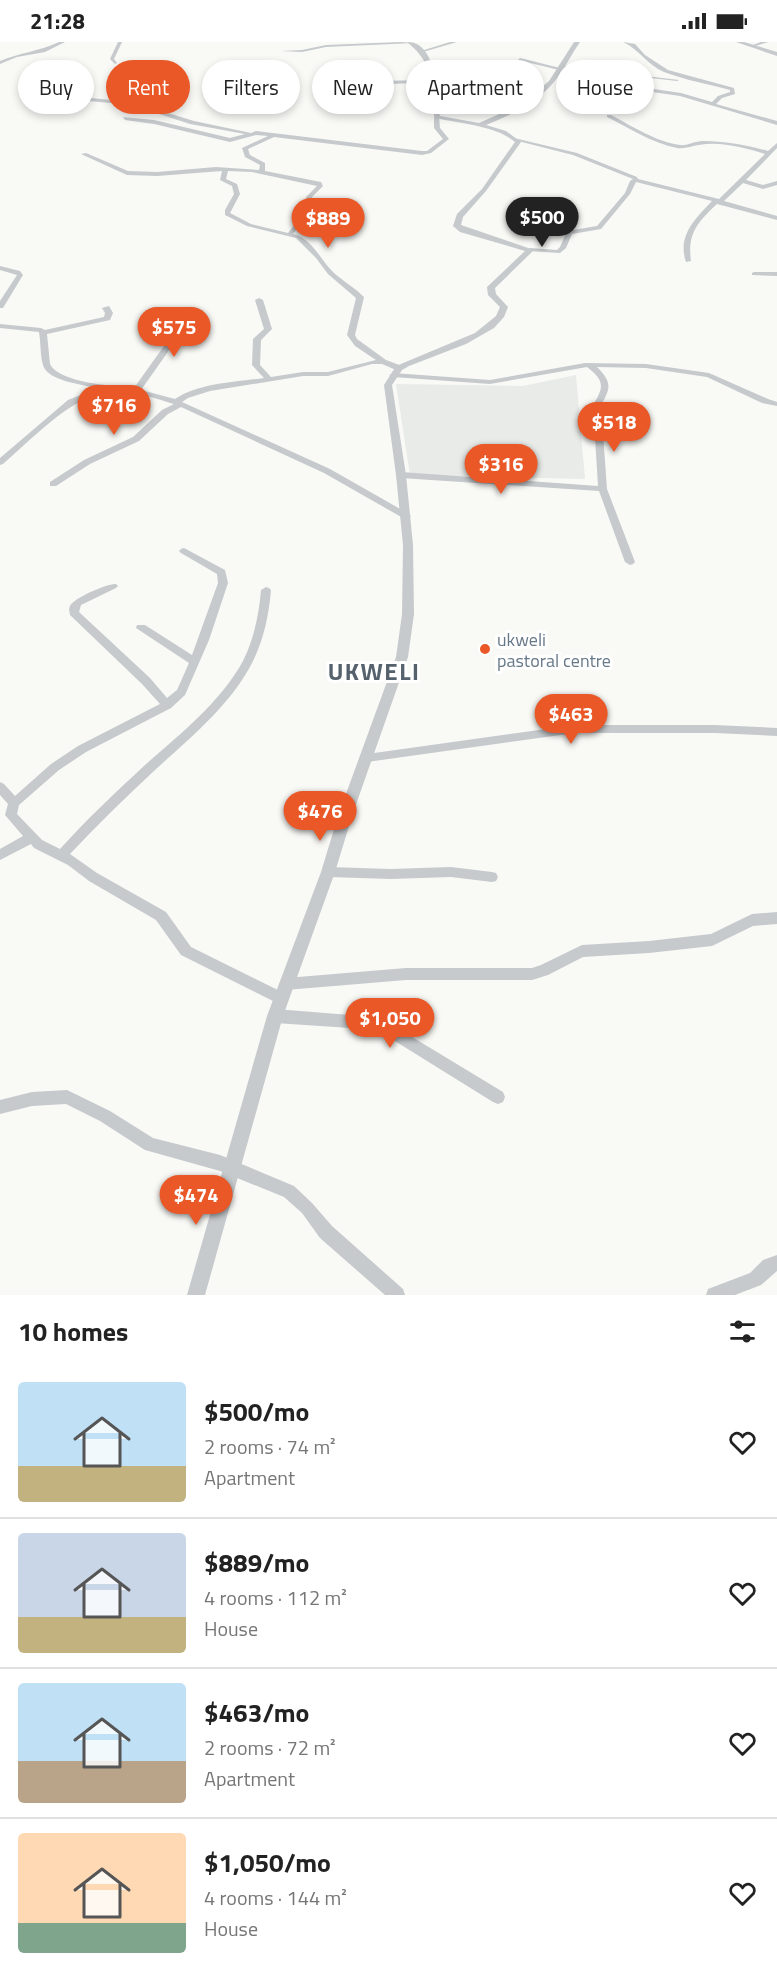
<!DOCTYPE html>
<html lang="en">
<head>
<meta charset="utf-8">
<style>
	:root { --surface:#fff; --page:#f6f6f6; --text:#222; --muted:#767676; --line:#e0e0e0; --accent:#e95826 }
	body { margin:0; font-family:"Titillium Web",sans-serif; background:var(--page); color:var(--text); height:100vh; display:flex; flex-direction:column; font-size:22px; white-space:nowrap }
	* { box-sizing:border-box; margin:0 }
	p { font-size:20px; color:var(--muted) }
	.icon { flex:none; width:33px; height:33px; fill:none; stroke:currentColor; stroke-width:2; stroke-linecap:round; stroke-linejoin:round }
	.map { position:relative; height:1253px; overflow:hidden }
	.drawer { display:flex; flex-direction:column; background:var(--surface); flex:1 }
	.drawer>* { flex:none }
	.top-card { position:absolute; left:18px; top:18px; width:741px; height:54px; display:flex; gap:12px }
	.price { position:absolute; translate:-50% -51px; padding:0 14px; border-radius:21px; background:var(--accent); color:#fff; font-size:20px; line-height:39px; filter:drop-shadow(0 2px 3px #0008) }
	.price::after { content:''; position:absolute; left:50%; top:36px; width:18px; height:14px; margin-left:-9px; background:inherit; clip-path:polygon(0 0,100% 0,50% 100%) }
	.price.selected { background:#222; color:#fff }
	ul { padding:0; list-style:none }
	li { display:flex; align-items:center; gap:18px; height:150px; padding:0 18px }
	li+li { border-top:2px solid var(--line) }
	li span { display:grid; place-items:center; flex:none; width:168px; height:120px; border-radius:6px; color:#555 }
	li>.icon { margin-inline-start:auto }
	span .icon { width:72px; height:72px; fill:#fffc; stroke-width:1 }
	li b { font-size:26px }
	h2 { display:flex; justify-content:space-between; align-items:center; height:72px; padding:0 18px; font-size:26px }
	.chip { padding:0 21px; border-radius:27px; background:var(--surface); box-shadow:0 3px 9px #0003; font-size:21px; line-height:54px }
	.chip.selected { background:var(--accent); color:#fff }
	.status { display:flex; justify-content:space-between; align-items:center; height:42px; padding:0 30px; background:var(--surface); direction:ltr }
	.status svg { height:16px; fill:currentColor }
	.map>svg:first-child { display:block }
</style>
</head>
<body>
<div class="status"><b>21:28</b><svg viewBox="0 0 49 12"><path d="M0 12V9h3v3zM5 12V6h3v6zM10 12V3h3v9zM15 12V0h3v12zM26 1h20v11H26zM47 4h2v5h-2z"/></svg></div>
<div class="map">
<svg width="777" height="1253" viewBox="0 0 777 1253">
	<rect width="100%" height="100%" fill="#f9f9f6"/>
	<path fill="#e9ebe9" d="M576,333L585,437L410,433L396,342L523,344Z"/>
	<g fill="none" stroke-linecap="round" stroke-linejoin="round">
		<path fill="#c6cacd" fill-rule="evenodd" d="M59,0H65L45,10L17,15L0,22V19C19,11 40,9 59,0Z
			M118,0H122L114,17L117,21L115,22L110,17Z
			M401,0L414,1L326,5L302,10L281,9L302,8L326,3Z
			M450,0H457L423,10L421,9Z
			M623,0L635,2L645,13L668,28L734,46L735,52L722,56L716,62L777,79V83L680,54L604,43L606,40L681,51L712,60L718,54L730,50V48C708,42 685,38 664,30C647,23 639,7 623,0Z
			M761,0H768L752,5L750,4Z
			M520,16L560,26L562,24L679,38L677,39L561,26L559,28L518,18Z
			M341,30L372,39L433,38L435,39L433,40L372,43L339,32Z
			M434,52L471,53L492,64L517,68L514,70L489,66L470,57L432,55Z
			M91,56L132,60L194,79L251,91L256,89L422,109H427L443,97L434,86V75L439,74L440,86L449,97L431,111L422,113L274,95L248,107L250,113L265,121V129L321,140L323,144L312,155L315,164L293,192C312,196 321,219 334,231C343,239 355,246 364,255L355,293L357,297L386,318L402,324V328H396L382,322H372L328,334H303L210,349L188,356L182,360L330,427L409,472L411,474L409,476H403L324,431L181,365L168,372L139,399L90,422L56,444H50V440L84,418L133,395L162,368L174,362C158,357 122,345 106,349C69,357 31,398 3,422L0,423V416L68,358L98,346C84,343 47,339 43,323C40,313 41,301 39,290L0,286V282L41,286L45,288L104,275L105,271L102,266L109,264L113,271L110,278L47,292L50,322C59,341 114,344 134,346L174,290L178,283V274L185,272L186,283L182,290L141,348L175,357C199,341 235,340 264,336L252,323L253,297L264,287L255,258L259,256L263,258L272,287L261,298L260,323L271,335L303,330H328L376,318L355,304L347,293L356,256L328,232L316,216L296,196L247,184L225,173V168L234,152L232,144L220,138L222,129L157,134L127,133L81,112L86,111L128,129L157,130L216,125L259,128L260,123L245,115L242,106L268,94L256,93L230,100L154,82L125,78L123,75L154,78L230,96L245,92L190,82L131,63L89,59ZM228,129L252,130L317,144L306,155L309,164L288,191L251,182L230,171L240,152L237,142L226,137Z
			M607,73H611C632,84 656,100 680,103C688,104 694,99 703,99C725,99 747,103 768,109L777,101V106L746,138L763,143L777,139V143L763,147L743,141L724,159L777,174V178L717,162C698,180 687,191 691,219L686,220C677,194 695,177 712,159L636,140L630,152L601,187L572,192L566,206L560,211L528,209L527,208L530,206L557,208L560,205L567,189L597,184L625,151L630,139L633,137L573,113L514,98V96L577,111L637,135L638,137L719,157L765,112C745,106 721,99 699,103C691,104 686,107 677,106C652,101 629,86 607,75Z
			M0,224L20,229L23,233L3,266H0V259L17,233L0,228Z
			M754,230H777V234L752,233V231Z
			M585,321L646,322L709,331L768,357L777,360V364L762,361L707,335L646,326L597,325C612,340 611,346 601,363L607,447L635,520L633,522L630,523L625,520L599,449L401,436L397,433L401,430L598,444L593,363C604,345 605,339 587,325L490,342L393,335L389,333L393,331L490,338Z
			M184,506L225,528L228,541L209,598L185,653L171,666L86,710L59,728L19,763L17,772L42,798L60,807C87,777 116,750 145,723C180,692 220,661 243,619C254,597 259,572 261,548L266,545L269,546L271,548C269,572 264,597 253,619C231,663 191,695 155,728C126,755 97,783 70,812L97,831L166,870L191,905L286,952L288,957L286,962L281,963L181,913L156,878L89,839L68,823L34,806L31,802L0,818V807L23,794L5,773L8,762L0,753V740L4,742L15,754L51,722L78,704L160,662L142,642L70,573C70,570 68,568 70,564C73,556 109,541 116,542L118,544L116,546L81,563L79,570L150,636L167,656L177,648L189,621L136,586L137,583H145L192,613L218,541L217,532L181,511L179,509L181,507Z
			M575,683H715L777,686V694L715,691H575L367,720L363,719L361,716L363,713L367,712Z
			M328,825L391,827L451,825L492,830L496,831L498,835L496,839L492,840L451,835L391,837L328,835L324,834L322,830L324,826Z
			M777,870V882L753,884L712,904L649,911L583,915L548,933L532,938H406L286,948L281,946L279,942L281,938L286,936L406,926H532L541,923L582,903L649,899L711,892L752,872Z
			M275,967L350,973L394,984L503,1050L505,1055L503,1060L498,1062L493,1060L390,996L350,986L275,981L270,979L268,974L270,969Z
			M67,1048L110,1069L153,1096L220,1113L294,1144L312,1161L332,1184L403,1247L405,1253H385L320,1196L302,1171L284,1155L220,1129L145,1108L100,1079L66,1062L32,1064L0,1072V1058L32,1050Z
			M777,1213V1229L761,1243L735,1253H706L708,1247L750,1231L763,1218Z"/>
		<path fill="#c6cacd" fill-rule="evenodd" d="M407,0C438,0 436,53 440,74L479,81L515,65L533,53L549,39L574,0H580C571,13 564,28 554,40C537,61 511,73 486,83L506,89L521,100L486,149L463,175L461,183L534,208L495,246L496,252L508,265L504,275L494,286L466,302L409,324L402,328L392,343L406,433L413,503L414,572L408,615L353,771L335,830L283,974L205,1253H187L267,974L321,830L339,771L396,615L402,572L403,503L396,433L384,343L396,324L475,291L496,274L500,265L488,253L487,245L525,209L460,190L453,184L457,172L482,147L515,100C497,84 458,81 435,76C424,42 440,27 407,0Z
			M736,0H744L777,10V14Z"/>
	</g>
	<circle fill="#e95826" stroke="#fff" stroke-width="2" cx="485" cy="607" r="6"/>
	<g text-anchor="middle" dominant-baseline="central" stroke-width="6" stroke-linejoin="round" paint-order="stroke">
		<g font-size="18" fill="#677888" stroke="#fff" text-anchor="start">
			<text x="497" y="597">ukweli<tspan x="497" dy="21">pastoral centre</tspan></text>
		</g>
		<g font-size="24" font-weight="bold" letter-spacing="1.5" fill="#55626d" stroke="#fff">
			<text x="374" y="629">UKWELI</text>
		</g>
	</g>
</svg>
<b class="price selected" style="left:542px;top:206px">$500</b>
<b class="price" style="left:328px;top:207px">$889</b>
<b class="price" style="left:174px;top:316px">$575</b>
<b class="price" style="left:114px;top:394px">$716</b>
<b class="price" style="left:614px;top:411px">$518</b>
<b class="price" style="left:501px;top:453px">$316</b>
<b class="price" style="left:571px;top:703px">$463</b>
<b class="price" style="left:320px;top:800px">$476</b>
<b class="price" style="left:390px;top:1007px">$1,050</b>
<b class="price" style="left:196px;top:1184px">$474</b>
<div class="top-card">
<a class="chip">Buy</a>
<a class="chip selected">Rent</a>
<a class="chip">Filters</a>
<a class="chip">New</a>
<a class="chip">Apartment</a>
<a class="chip">House</a>
</div>
</div>
<section class="drawer">
<h2>10 homes<svg class="icon" aria-label="filters" viewBox="0 0 24 24"><path d="M4 7h16M4 17h16"/><circle cx="9" cy="7" r="2"/><circle cx="15" cy="17" r="2"/></svg></h2>
<ul>
<li><span style="background:linear-gradient(#bfe0f5 70%,#c2b280 0)"><svg class="icon" aria-label="home" viewBox="0 0 24 24"><path d="M3 11l9-7 9 7M6 9v11h12V9"/></svg></span><div><b>$500/mo</b><p>2 rooms · 74 m²</p><p>Apartment</p></div><svg class="icon" aria-label="heart" viewBox="0 0 24 24"><path d="M12 20l-8-8c-3-5 5-10 8-4 3-6 11-1 8 4z"/></svg></li>
<li><span style="background:linear-gradient(#c9d6e8 70%,#c2b280 0)"><svg class="icon" aria-label="home" viewBox="0 0 24 24"><path d="M3 11l9-7 9 7M6 9v11h12V9"/></svg></span><div><b>$889/mo</b><p>4 rooms · 112 m²</p><p>House</p></div><svg class="icon" aria-label="heart" viewBox="0 0 24 24"><path d="M12 20l-8-8c-3-5 5-10 8-4 3-6 11-1 8 4z"/></svg></li>
<li><span style="background:linear-gradient(#bfe0f5 65%,#b9a48a 0)"><svg class="icon" aria-label="home" viewBox="0 0 24 24"><path d="M3 11l9-7 9 7M6 9v11h12V9"/></svg></span><div><b>$463/mo</b><p>2 rooms · 72 m²</p><p>Apartment</p></div><svg class="icon" aria-label="heart" viewBox="0 0 24 24"><path d="M12 20l-8-8c-3-5 5-10 8-4 3-6 11-1 8 4z"/></svg></li>
<li><span style="background:linear-gradient(#ffd9b3 75%,#7fa58c 0)"><svg class="icon" aria-label="home" viewBox="0 0 24 24"><path d="M3 11l9-7 9 7M6 9v11h12V9"/></svg></span><div><b>$1,050/mo</b><p>4 rooms · 144 m²</p><p>House</p></div><svg class="icon" aria-label="heart" viewBox="0 0 24 24"><path d="M12 20l-8-8c-3-5 5-10 8-4 3-6 11-1 8 4z"/></svg></li>
</ul>
</section>
</body>
</html>
